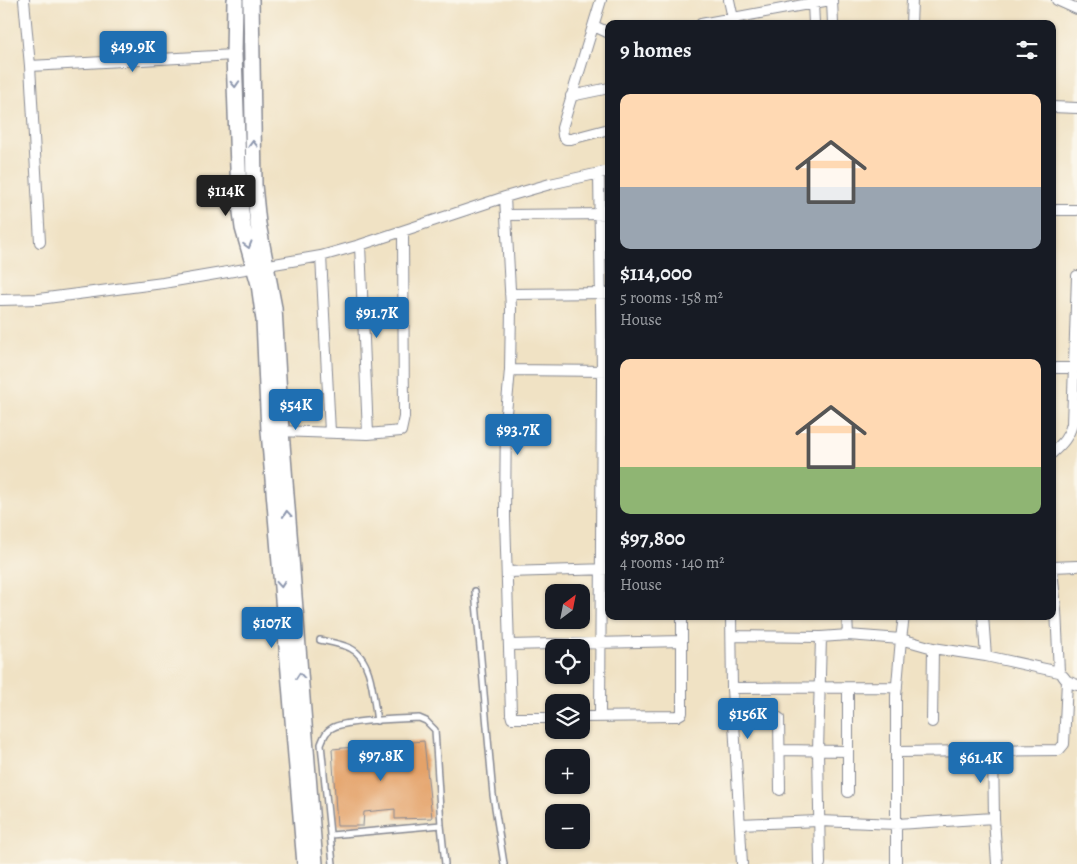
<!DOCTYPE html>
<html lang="en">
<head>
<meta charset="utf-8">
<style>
	:root { --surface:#171b24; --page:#20242c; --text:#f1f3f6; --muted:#9ea1a6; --accent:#1f6fb2 }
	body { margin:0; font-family:Alegreya,serif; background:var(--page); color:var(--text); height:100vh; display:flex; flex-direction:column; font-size:19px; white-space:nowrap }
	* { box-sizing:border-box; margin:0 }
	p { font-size:16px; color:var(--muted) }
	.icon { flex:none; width:28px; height:28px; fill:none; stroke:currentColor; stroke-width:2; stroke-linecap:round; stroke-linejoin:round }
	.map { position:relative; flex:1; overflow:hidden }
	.drawer { position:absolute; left:605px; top:20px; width:451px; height:600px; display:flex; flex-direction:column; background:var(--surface); border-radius:10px; box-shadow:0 1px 4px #0004 }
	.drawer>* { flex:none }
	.needle { width:32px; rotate:32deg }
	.fabs { position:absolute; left:545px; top:584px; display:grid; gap:10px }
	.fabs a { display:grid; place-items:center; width:45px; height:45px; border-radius:10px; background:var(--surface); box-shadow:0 1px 4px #0004; font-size:25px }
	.price { position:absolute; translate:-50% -42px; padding:0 11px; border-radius:5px; background:var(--accent); color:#fff; font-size:16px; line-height:32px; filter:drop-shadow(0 1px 2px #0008) }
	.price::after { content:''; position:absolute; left:50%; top:30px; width:15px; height:11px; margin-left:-8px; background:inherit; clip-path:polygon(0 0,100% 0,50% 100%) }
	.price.current { background:#222; color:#fff }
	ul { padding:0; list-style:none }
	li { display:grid; align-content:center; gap:10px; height:265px; padding:0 15px }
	li span { display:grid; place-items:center; height:155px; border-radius:10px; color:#555 }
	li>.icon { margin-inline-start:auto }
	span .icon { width:90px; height:90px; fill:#fffc; stroke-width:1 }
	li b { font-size:21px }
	h2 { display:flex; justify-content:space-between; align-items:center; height:60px; padding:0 15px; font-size:21px }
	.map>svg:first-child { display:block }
</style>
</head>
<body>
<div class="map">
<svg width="1077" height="864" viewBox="0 0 1077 864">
	<rect width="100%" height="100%" fill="#fbf7ec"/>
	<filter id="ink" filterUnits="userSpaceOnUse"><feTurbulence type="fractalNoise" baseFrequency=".02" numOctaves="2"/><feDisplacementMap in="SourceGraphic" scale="10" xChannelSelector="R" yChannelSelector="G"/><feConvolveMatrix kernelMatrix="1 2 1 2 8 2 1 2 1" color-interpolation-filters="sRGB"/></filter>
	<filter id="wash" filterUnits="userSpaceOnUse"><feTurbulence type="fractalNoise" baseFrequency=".0096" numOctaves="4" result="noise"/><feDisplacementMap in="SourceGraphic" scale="20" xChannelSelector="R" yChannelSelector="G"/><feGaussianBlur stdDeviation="1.12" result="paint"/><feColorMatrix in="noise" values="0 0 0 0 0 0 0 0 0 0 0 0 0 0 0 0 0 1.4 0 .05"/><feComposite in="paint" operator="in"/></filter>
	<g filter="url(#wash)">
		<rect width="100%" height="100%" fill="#f0e2c4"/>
		<g id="blocks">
			<path fill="#e4a269" d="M424,741L432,818L395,819V809L364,812L363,826H337L332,749Z"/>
		</g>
	</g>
	<g filter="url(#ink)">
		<use href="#blocks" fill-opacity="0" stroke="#868891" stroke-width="1"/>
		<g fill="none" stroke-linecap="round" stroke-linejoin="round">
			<defs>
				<path id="lane" d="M475,591L493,795L504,864
					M320,640C329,642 341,644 350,648C373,659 373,698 377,721
					M331,835L441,825
					M333,864L321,744C324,737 325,732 332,728C345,720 401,719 419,718L426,721L435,730L441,825L445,864"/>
				<path id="street" d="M24,0L30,66L40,242
					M601,0L562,128L563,136L566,139H571L609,129
					M729,0L734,23
					M832,0L833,24
					M1057,0L1077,9
					M813,3L814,24
					M701,24L830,0
					M911,24L912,0
					M594,26L609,33
					M30,66L234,55
					M571,96L609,88
					M1052,107L1077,108
					M599,174L602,371L600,717
					M505,197L511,308L510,370L506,413L505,517L511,714L512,718H554
					M1052,210H1077
					M506,215L609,214
					M360,245L368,434
					M321,256L330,432
					M510,294L609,293
					M0,300L39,299L163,283L321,256L360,245L505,197L550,184L609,171
					M1052,368H1077
					M510,370L609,371
					M277,431L368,434L401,431L404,417L403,232
					M1052,453C1062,444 1069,437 1072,424L1077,276
					M1052,567L1077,566
					M507,572L609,569
					M731,616L732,688L742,864
					M847,616L848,635
					M983,616L986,656
					M732,636L821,637L848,635L901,639L933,648L986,656L1059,672L1056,610L1052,569
					M509,645L682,641
					M1063,676L1067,681L1077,685
					M732,688L897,687
					M848,688V792
					M581,717L677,716L682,713V616
					M779,718L780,790
					M932,722L933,648
					M780,750L848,751
					M993,750L994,818L997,864
					M896,752L1059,750L1064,744L1067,681
					M740,824L819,821L897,824L994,818
					M820,864L818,751L821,637
					M896,864V696L901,639L904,616"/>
				<path id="secondary" d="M235,0L234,55L239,196L243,228L259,284L264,320L269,431L305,864
					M251,0L254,185L258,224L274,308L281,431L315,864"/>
			</defs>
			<use href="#lane" stroke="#868891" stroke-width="8"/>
			<use href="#street" stroke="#868891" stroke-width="12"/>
			<use href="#secondary" stroke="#868891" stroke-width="18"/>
			<use href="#lane" stroke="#fff" stroke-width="5"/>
			<use href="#street" stroke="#fff" stroke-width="10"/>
			<use href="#secondary" stroke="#fff" stroke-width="15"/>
		</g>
		<defs><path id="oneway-chevron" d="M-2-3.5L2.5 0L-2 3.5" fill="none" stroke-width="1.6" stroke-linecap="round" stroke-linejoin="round" transform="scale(1.25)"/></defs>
		<g stroke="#8d97ae">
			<use href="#oneway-chevron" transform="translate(235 84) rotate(87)"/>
			<use href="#oneway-chevron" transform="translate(253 144) rotate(-91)"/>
			<use href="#oneway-chevron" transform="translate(248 245) rotate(74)"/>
			<use href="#oneway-chevron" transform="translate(287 514) rotate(-95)"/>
			<use href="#oneway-chevron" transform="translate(281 584) rotate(85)"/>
			<use href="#oneway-chevron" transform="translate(300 676) rotate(-95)"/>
		</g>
	</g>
</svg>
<div class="fabs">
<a><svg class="needle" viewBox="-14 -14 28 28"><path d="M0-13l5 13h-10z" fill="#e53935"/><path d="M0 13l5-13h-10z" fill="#9ea1a6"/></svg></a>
<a><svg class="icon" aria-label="locate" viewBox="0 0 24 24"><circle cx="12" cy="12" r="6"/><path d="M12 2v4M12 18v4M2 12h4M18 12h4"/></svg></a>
<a><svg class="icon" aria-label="layers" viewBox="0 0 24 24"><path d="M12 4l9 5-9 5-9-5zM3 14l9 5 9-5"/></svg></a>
<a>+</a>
<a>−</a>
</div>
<b class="price" style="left:133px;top:73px">$49.9K</b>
<b class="price current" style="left:226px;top:217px">$114K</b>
<b class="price" style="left:377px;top:339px">$91.7K</b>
<b class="price" style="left:296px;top:431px">$54K</b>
<b class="price" style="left:518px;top:456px">$93.7K</b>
<b class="price" style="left:272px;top:649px">$107K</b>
<b class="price" style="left:748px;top:740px">$156K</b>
<b class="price" style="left:381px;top:782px">$97.8K</b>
<b class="price" style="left:981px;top:784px">$61.4K</b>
<section class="drawer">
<h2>9 homes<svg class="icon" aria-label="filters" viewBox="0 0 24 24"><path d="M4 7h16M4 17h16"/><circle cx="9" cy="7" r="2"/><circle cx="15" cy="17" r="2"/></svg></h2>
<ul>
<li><span style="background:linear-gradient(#ffd9b3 60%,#9aa5b1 0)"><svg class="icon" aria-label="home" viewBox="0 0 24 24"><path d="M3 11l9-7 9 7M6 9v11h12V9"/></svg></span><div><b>$114,000</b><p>5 rooms · 158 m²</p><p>House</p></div></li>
<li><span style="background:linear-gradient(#ffd9b3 70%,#8fb573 0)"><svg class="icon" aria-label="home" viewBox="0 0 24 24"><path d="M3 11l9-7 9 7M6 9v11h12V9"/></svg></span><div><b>$97,800</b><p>4 rooms · 140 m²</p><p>House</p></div></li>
</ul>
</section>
</div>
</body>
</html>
